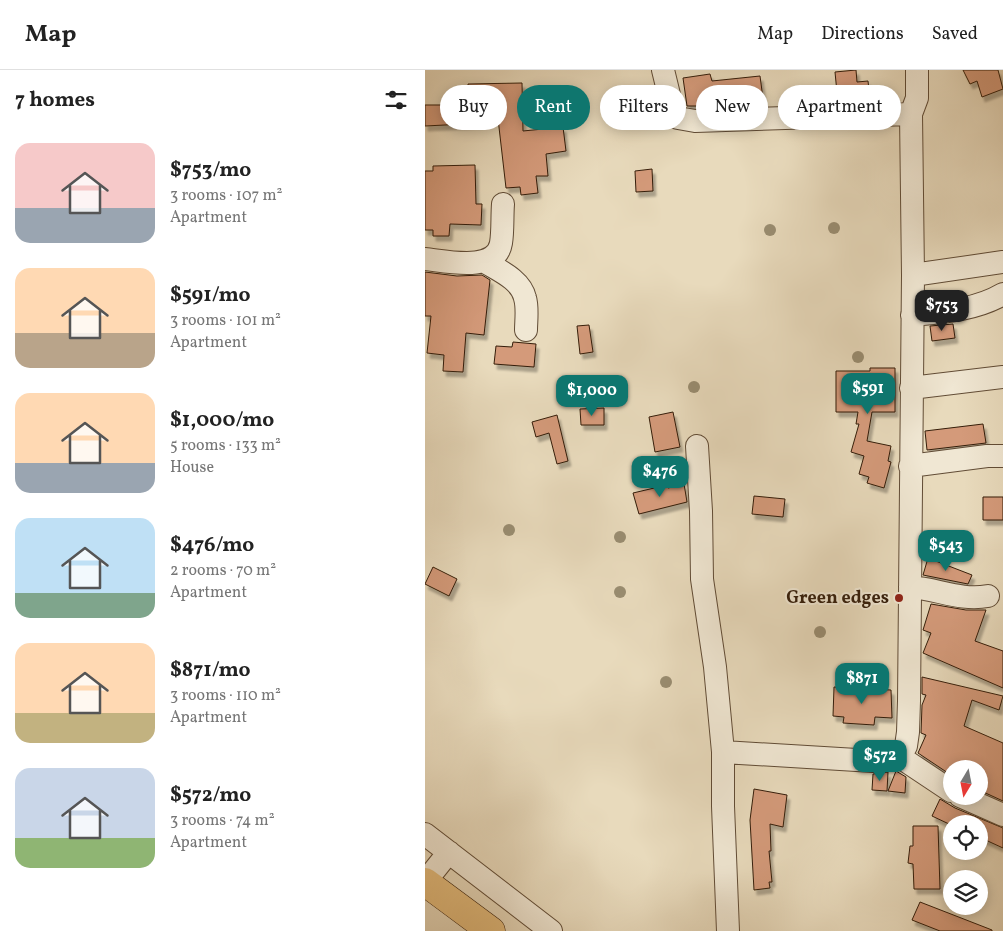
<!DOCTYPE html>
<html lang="en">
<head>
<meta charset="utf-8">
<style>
	:root { --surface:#fff; --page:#f6f6f6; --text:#222; --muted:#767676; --line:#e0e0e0; --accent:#0f766e }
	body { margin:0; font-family:Vollkorn,serif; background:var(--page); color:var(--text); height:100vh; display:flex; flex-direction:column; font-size:19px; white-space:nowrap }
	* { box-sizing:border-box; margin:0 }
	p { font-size:16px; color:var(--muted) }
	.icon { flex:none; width:28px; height:28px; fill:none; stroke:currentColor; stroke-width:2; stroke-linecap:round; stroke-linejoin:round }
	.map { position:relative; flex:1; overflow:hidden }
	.panel { display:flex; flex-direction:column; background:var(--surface); width:425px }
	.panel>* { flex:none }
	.hud { position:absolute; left:15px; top:15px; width:475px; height:45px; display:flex; gap:10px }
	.needle { width:32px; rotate:190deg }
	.fabs { position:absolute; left:518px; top:690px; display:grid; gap:10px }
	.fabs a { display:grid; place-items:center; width:45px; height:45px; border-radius:50%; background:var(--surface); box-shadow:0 2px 12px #0003; font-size:25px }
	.price { position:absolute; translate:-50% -42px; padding:0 11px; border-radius:10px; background:var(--accent); color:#fff; font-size:16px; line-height:32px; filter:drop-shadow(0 1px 2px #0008) }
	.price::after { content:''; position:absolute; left:50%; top:30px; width:15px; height:11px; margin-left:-8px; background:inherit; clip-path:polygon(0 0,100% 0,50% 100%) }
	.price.selected { background:#222; color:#fff }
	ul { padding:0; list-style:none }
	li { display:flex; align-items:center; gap:15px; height:125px; padding:0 15px }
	li span { display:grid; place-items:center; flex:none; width:140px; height:100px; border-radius:15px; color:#555 }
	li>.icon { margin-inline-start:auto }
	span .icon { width:60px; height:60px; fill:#fffc; stroke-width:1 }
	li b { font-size:21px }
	h2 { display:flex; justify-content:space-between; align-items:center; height:60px; padding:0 15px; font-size:21px }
	.pill { padding:0 18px; border-radius:22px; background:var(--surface); box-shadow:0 2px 12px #0003; font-size:18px; line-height:45px }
	.pill.selected { background:var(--accent); color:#fff }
	header { display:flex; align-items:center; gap:30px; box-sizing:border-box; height:70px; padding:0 25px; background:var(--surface); border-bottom:1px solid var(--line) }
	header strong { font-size:24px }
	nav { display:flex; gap:28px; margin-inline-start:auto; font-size:18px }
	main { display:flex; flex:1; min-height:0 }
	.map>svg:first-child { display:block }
</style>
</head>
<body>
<header>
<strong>Map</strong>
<nav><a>Map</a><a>Directions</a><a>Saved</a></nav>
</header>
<main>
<section class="panel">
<h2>7 homes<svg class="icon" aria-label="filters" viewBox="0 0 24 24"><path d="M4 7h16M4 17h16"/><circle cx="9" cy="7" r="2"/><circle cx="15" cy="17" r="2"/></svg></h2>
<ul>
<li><span style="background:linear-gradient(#f6c9c9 65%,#9aa5b1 0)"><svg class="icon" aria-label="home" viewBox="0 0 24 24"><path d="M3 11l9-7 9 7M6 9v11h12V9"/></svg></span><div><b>$753/mo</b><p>3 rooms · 107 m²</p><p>Apartment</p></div></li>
<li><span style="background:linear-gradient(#ffd9b3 65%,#b9a48a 0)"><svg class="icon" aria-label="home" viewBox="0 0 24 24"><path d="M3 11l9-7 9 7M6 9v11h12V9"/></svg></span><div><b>$591/mo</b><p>3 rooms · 101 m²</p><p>Apartment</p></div></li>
<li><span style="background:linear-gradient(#ffd9b3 70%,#9aa5b1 0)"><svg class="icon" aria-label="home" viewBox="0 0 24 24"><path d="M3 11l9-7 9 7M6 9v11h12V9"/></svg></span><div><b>$1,000/mo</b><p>5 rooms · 133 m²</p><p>House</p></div></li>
<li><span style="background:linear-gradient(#bfe0f5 75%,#7fa58c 0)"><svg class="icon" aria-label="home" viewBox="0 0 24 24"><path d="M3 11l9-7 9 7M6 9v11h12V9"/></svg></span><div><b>$476/mo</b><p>2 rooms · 70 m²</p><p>Apartment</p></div></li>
<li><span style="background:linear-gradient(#ffd9b3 70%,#c2b280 0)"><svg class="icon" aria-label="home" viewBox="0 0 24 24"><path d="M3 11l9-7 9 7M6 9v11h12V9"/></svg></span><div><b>$871/mo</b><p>3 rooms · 110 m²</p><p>Apartment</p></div></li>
<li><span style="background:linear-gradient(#c9d6e8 70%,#8fb573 0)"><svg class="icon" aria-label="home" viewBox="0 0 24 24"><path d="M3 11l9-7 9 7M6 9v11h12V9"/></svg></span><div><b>$572/mo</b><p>3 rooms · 74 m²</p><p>Apartment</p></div></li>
</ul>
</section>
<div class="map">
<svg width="578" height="861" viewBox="0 0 578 861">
	<defs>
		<filter id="shadow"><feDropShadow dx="3" dy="5" stdDeviation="1" flood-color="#0004"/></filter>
	</defs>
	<rect width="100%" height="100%" fill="#e8dabc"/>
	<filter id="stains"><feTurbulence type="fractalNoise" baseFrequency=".004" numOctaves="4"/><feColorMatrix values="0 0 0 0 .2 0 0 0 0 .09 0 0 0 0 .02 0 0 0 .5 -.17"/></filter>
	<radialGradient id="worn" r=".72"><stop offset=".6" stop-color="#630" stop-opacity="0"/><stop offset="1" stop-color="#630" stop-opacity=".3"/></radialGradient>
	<path fill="#d49a7a" stroke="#341d0a" filter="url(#shadow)" d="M431,0L432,12L443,11L445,29L439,30V32L413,33L410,2Z
		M538,0H573L578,19L557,27L552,11L545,14Z
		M285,4L287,11L335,6L339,36H262L258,8Z
		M97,13L98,61L138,57L141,81L121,84L123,106H111L113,123L96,125L95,117L81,118L72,40L59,41V53L0,56V35H18V41L44,40L43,14Z
		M50,95L51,134H57L56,155L25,154L24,166H8V160H0V101H8V96Z
		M227,99L228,121L211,122L210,101Z
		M0,202L32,206L57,205L65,210L59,265L41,263L38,302L18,301L19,285L2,283L6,246H0Z
		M528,254L530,268L507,271L505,256Z
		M164,255L168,282L155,284L152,256Z
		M88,272L111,274L109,297L69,294L71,276L87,277Z
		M445,298H470V342H447L442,371L466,376L463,391L466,392L459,418L442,413L444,407L434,404L439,386L426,382L434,354H431L433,342H411V301H445Z
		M179,338V355H156L155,339Z
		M248,342L255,377L230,382L224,347Z
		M132,345L143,391L132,394L124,363L111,367L107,352Z
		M558,354L561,373L502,380L500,361Z
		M259,414L262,432L214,444L208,423L242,415L243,418Z
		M329,426L360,429L358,447L327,444Z
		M558,427H578V450H558Z
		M503,488L547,505L543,514L498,505Z
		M8,497L32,509L24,526L0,514Z
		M506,534L541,540H561L550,571L578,581V618L498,583L506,563L498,560Z
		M497,607L578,626L574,640L547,630L539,656L578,673V731L554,720V699H526V705L493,683L501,665L496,663L497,635L501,625L497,624Z
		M409,617L466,620L467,648L450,647L449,655L418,653L419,647L408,646Z
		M471,701L481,707L480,723L463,721Z
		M463,702L462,721L447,720L448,704Z
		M329,719L362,725L358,757L345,754L346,781H344L347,812H344L345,818L329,820L325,750Z
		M515,729L530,738L578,758V778L554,767V754H524L507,746Z
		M488,756H513L515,819H489L488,794L483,793L485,776H488Z
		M495,832L567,860V861H515L487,850Z"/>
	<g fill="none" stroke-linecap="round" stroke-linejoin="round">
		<defs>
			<path id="minor" d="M238,0L248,41L253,48L270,51L486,44
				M0,189C21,191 71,203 76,173C78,161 77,147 78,134
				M60,192C75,201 96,210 100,228C103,238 101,251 101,260
				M488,205L578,192
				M487,245C518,242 551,240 578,224
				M486,318L578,307
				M272,376L276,441L277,509L290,597L298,682V736L303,861
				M485,396L562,386H578
				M485,517C513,519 535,531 563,526
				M298,682L448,691L475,687L481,676L483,662L484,631L488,205L486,44L492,28V0
				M475,687L526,721
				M535,726L578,745
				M0,764L126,861
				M0,812L24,782"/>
			<path id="highway" d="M0,812L66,861"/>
		</defs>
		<use href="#minor" stroke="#614c36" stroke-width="24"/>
		<use href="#highway" stroke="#341d0a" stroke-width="29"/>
		<use href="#minor" stroke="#f0e7d3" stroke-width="22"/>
		<use href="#highway" stroke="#e4bd7e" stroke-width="28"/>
	</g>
	<g fill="#998d71">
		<circle cx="409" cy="158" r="6"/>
		<circle cx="345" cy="160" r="6"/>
		<circle cx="433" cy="287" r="6"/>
		<circle cx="269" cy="317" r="6"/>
		<circle cx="84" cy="460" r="6"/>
		<circle cx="195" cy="467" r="6"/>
		<circle cx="195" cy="522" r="6"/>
		<circle cx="395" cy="562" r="6"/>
		<circle cx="241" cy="612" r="6"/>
	</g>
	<circle fill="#8f2418" stroke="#f0e7d3" stroke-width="2" cx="474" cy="528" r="5"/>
	<g text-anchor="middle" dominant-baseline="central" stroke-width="4" stroke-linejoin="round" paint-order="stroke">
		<g font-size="18" font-weight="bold" fill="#341d0a" stroke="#f0e7d3" text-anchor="end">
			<text x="464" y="528">Green edges</text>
		</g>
	</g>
	<rect width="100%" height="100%" filter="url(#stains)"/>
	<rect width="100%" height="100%" fill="url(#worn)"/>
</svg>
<div class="fabs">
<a><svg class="needle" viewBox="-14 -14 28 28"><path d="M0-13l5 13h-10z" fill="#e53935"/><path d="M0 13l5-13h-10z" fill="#767676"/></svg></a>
<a><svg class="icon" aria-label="locate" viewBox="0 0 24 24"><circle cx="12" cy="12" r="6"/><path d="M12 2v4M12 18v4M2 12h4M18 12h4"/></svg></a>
<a><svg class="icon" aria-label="layers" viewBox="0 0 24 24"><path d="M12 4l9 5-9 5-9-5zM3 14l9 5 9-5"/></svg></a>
</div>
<b class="price selected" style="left:517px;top:262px">$753</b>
<b class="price" style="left:443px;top:345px">$591</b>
<b class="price" style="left:167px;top:347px">$1,000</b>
<b class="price" style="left:235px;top:428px">$476</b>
<b class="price" style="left:521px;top:502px">$543</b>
<b class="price" style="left:437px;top:635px">$871</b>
<b class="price" style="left:455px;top:712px">$572</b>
<div class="hud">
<a class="pill">Buy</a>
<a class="pill selected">Rent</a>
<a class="pill">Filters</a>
<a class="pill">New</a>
<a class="pill">Apartment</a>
</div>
</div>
</main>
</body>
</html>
